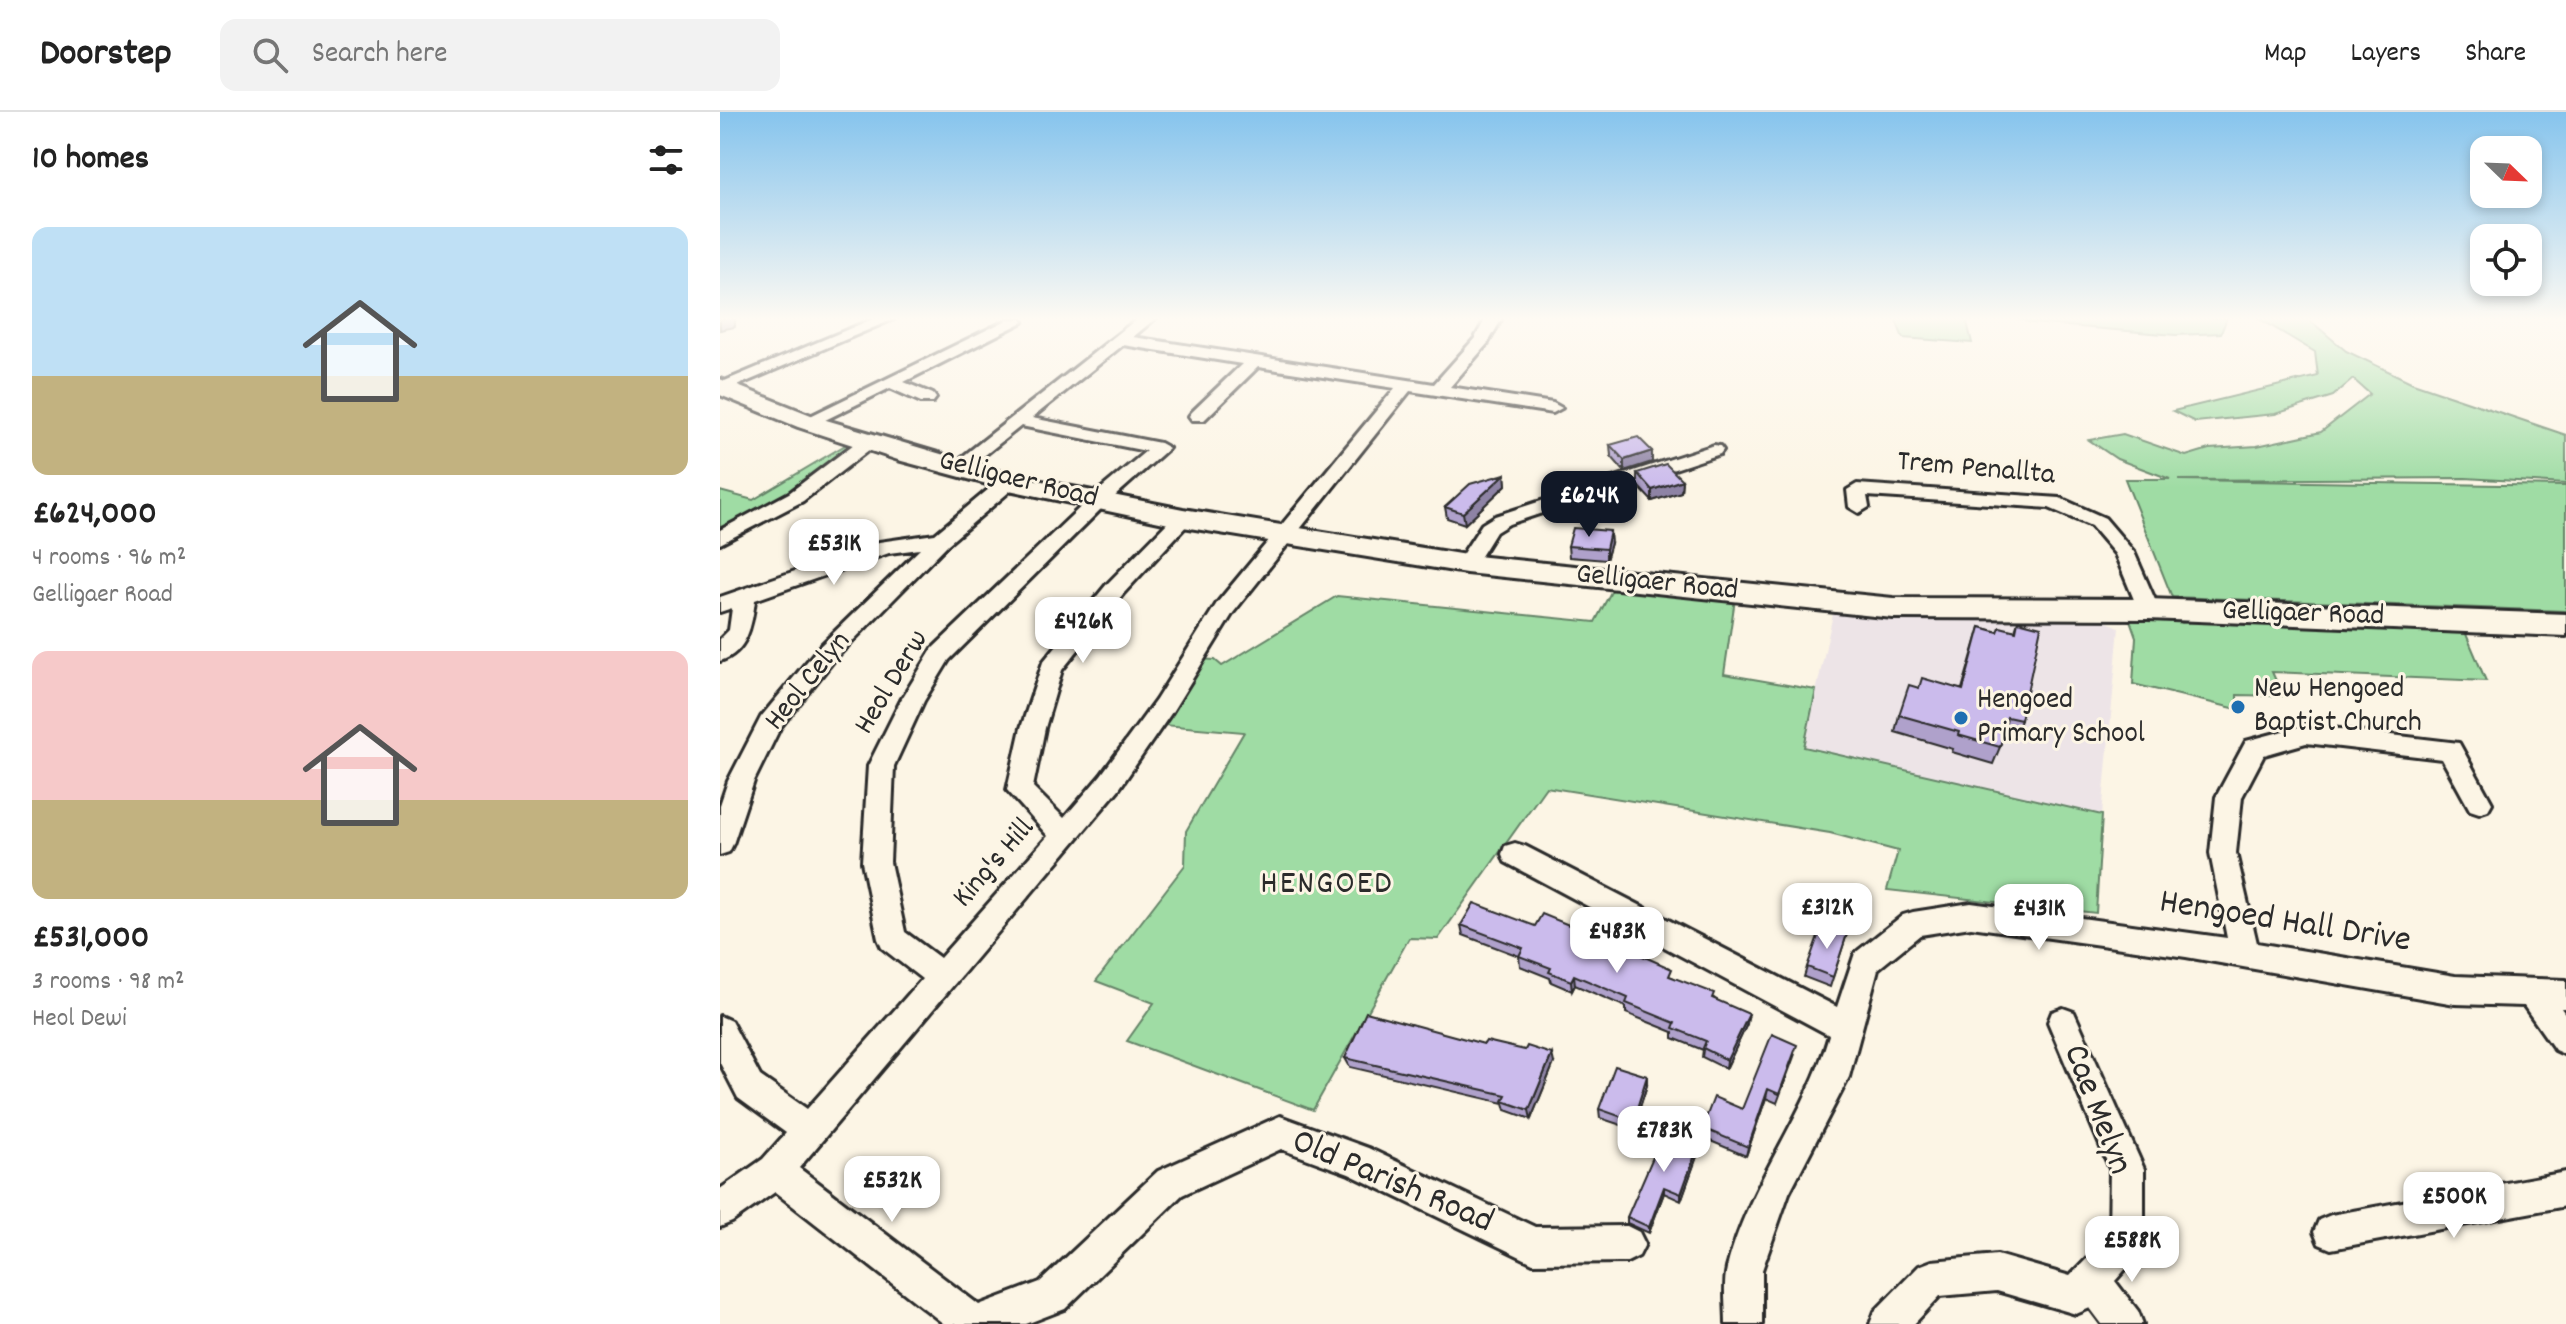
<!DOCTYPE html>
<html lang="en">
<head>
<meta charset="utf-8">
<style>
	:root { --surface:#fff; --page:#f2f2f2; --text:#222; --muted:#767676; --line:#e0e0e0; --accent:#111827 }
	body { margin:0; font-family:Dekko,sans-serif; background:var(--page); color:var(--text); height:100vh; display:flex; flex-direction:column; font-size:30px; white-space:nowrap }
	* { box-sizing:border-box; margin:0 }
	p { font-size:26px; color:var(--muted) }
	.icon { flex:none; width:44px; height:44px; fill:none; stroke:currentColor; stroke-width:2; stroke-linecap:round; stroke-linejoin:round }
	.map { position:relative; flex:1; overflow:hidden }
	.sheet { display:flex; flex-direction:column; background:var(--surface); width:720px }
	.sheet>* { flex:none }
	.needle { width:52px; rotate:113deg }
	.fabs { position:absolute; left:1750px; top:24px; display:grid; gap:16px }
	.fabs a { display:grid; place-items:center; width:72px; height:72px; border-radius:16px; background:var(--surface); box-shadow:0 4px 12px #0003; font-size:40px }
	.price { position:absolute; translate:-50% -68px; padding:0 18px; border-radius:16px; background:#fff; color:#222; font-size:26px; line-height:52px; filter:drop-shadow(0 2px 4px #0008) }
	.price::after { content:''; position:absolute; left:50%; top:48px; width:24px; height:18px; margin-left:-12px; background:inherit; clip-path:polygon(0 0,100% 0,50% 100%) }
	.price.active { background:var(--accent); color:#fff }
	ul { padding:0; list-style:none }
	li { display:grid; align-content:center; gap:16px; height:424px; padding:0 32px }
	li span { display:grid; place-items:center; height:248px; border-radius:16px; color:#555 }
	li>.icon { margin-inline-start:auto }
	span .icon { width:144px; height:144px; fill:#fffc; stroke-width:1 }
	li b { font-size:34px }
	h2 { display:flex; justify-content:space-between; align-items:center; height:96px; padding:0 32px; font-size:34px }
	header { display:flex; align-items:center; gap:48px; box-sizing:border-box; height:112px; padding:0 40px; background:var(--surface); border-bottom:2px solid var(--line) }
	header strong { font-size:38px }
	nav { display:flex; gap:44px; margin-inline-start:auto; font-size:28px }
	.search { width:560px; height:72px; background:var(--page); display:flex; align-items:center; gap:20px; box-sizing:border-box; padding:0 28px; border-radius:16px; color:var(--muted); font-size:30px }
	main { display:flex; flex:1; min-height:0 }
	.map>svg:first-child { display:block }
</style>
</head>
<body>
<header>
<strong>Doorstep</strong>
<div class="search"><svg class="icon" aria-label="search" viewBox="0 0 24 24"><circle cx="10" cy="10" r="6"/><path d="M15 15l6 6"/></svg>Search here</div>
<nav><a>Map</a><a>Layers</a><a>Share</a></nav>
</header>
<main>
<section class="sheet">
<h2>10 homes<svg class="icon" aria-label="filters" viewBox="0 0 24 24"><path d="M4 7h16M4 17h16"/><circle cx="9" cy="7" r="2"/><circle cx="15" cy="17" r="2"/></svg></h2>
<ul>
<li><span style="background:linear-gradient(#bfe0f5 60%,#c2b280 0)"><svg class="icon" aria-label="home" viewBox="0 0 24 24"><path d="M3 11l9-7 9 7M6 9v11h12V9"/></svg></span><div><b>£624,000</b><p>4 rooms · 96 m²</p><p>Gelligaer Road</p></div></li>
<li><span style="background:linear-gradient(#f6c9c9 60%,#c2b280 0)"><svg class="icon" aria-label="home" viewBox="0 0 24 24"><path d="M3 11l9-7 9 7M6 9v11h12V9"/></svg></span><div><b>£531,000</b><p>3 rooms · 98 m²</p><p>Heol Dewi</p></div></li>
</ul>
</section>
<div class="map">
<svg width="1846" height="1212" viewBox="0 0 1846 1212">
	<rect width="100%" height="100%" fill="#fcf5e5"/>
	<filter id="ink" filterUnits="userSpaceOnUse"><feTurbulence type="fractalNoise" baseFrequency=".0125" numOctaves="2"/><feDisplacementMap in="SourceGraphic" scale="16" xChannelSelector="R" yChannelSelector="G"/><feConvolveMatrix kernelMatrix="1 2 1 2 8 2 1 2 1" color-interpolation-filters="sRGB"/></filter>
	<g filter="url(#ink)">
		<path fill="#ede4e7" d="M1113,502L1225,508L1385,509L1399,515L1382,703L1084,635Z"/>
		<path fill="#9fdca4" stroke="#658468" stroke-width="2" d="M1175,206H1246L1252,231L1183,226Z
			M1296,206H1507L1501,221L1456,223L1311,211Z
			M1538,206H1587L1626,239L1693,271L1846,323V372L1745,366L1458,368L1846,374V499L1452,485L1405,367H1450L1397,347L1369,328L1403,322L1466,344L1489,337L1537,334L1601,320L1650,282L1633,267L1613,284L1555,302L1475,310L1453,299L1598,264L1595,240Z
			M127,332L130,335L116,351L0,425V379L33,388Z
			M893,476L1015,487L1004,562L1096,578L1084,635L1382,703L1376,801L1167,778L1178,739L1110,721L826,675L718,827L689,826L593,998L407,929L434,891L376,869L465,753L466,719L524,620L443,613L478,547L495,548L502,554L617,484L875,510Z
			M1480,503L1743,515L1766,569L1552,560L1563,584L1517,583V597L1413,572L1416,525L1410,508L1455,506L1462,511L1475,510Z"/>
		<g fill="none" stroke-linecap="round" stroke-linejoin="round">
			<defs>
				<path id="street" d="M155,206H176L0,281V271Z
					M418,206H436L413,225L714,272L755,226L766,206H782L768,231L730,275L833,291L842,296L833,301L690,279L513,501L452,600L399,677L79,1056L259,1193L320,1170L438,1059L560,1004L648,1036L815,1115L907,1114L919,1120L925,1132L919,1144L907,1150L813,1151L629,1062L561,1037L462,1083L345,1197L306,1212H224L55,1080L12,1110L0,1115V1077L43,1047L66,1021L18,986L0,951V904L11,909L40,964L87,997L202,867L162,836L158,827L142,750L148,654L181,588L213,536L371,385L426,339L301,314L244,360H230L228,356ZM403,233L522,252L472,300L469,304L472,308H484L538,255L675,276L497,491L436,588L381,663L344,706L313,675L325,616L342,558L403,482L470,410L473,406L470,402H456L387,472L323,550L301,616L287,678L328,724L220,846L185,820L170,750L174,654L204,589L229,548L385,393L449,336L440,331L312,306Z
					M289,207H301L303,210L184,270L213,282L216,286L213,290H201L170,276L93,314H81L78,310Z
					M148,325L154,326L157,330L154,334L83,389L0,432V418L69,381L142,326Z
					M994,333L1000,334L1003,338L1000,342L789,412L776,420L753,457L746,459L736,452L762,412L775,404Z
					M289,364L296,366L298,370L296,374L228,432L115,547L60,616L34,669L13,732L9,740L0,743V693L8,669L41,605L99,535L200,437L169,441L35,488C32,513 27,541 0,549V527L9,518L12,496L0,500V485L159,430L215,422L282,366Z
					M1137,372L1340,386L1385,406L1414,440L1439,497L1436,502H1420L1395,442L1371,414L1329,396L1147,384L1149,395L1139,401L1129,395L1127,378Z
					M1586,613L1739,631L1772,691L1768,698L1759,701L1750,698L1722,647L1586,631L1544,643L1522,685L1516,741L1537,831L1735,864L1846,868V896H1841L1846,903V943L1835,938L1804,894L1735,892L1466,845L1251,815L1200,823L1158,857L1129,965L1069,1081L1042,1158V1212H1006C1006,1194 1003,1173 1007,1156C1028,1072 1086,1004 1109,923L785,750L782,742L785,734L795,731L805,734L1117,895L1135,841L1183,803L1193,800L1251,791L1507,826L1490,741L1496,685L1526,629Z
					M1343,896L1354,900L1424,1057V1131L1418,1143L1395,1169L1418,1199L1423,1212H1382L1370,1196L1356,1202L1277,1179L1220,1184L1194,1212H1150L1155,1199L1199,1154L1212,1149L1277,1143L1350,1164L1389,1124L1390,1057L1328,910L1332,900Z
					M1846,1060V1094L1611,1137L1599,1132L1594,1120L1599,1108L1611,1103Z"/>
				<path id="secondary" d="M0,267L96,305L292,363L463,397L746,443L1173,486L1428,487L1846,502V524L1428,507L1173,506L746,461L463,415L289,378L178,348L78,315L0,283Z"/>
			</defs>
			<use href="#street" stroke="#2b2b2b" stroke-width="6"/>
			<use href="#secondary" stroke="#2b2b2b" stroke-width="6"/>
			<use href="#street" fill="#fcf5e5" fill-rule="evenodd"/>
			<use href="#secondary" fill="#fcf5e5" fill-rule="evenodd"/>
		</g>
		<path fill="#afa1cb" stroke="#2b2b2b" stroke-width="2" d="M890,333L932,350L904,359L891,344Z
			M917,361L962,368L961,380L932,389L917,373Z
			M785,362L786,373L745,412L727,406L725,395Z
			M891,431L886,448L849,445L848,434Z
			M1298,509L1301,608L1294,625L1283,622L1280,635L1273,652L1232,640L1233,637L1175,620L1179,603L1199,576L1242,577L1260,515L1278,520L1295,518Z
			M741,813L952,865L994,886L1027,912L1006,957L982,945L983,938L953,926V920L906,901V895L855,873L852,879L831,870L830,866L800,854L799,844L743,823Z
			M1127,822L1110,875L1084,865L1087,855Z
			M1075,942L1057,991L1046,986L1026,1044L981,1025L982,1016L1022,997Z
			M625,946L834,951L811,1007L786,998L784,991L630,955Z
			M927,973L913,1017L880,1006L879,997Z
			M980,1036L961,1089L944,1081L929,1121L907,1111V1105Z"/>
		<path fill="#8e83a5" stroke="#2b2b2b" stroke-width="2" d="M6,206H15V215L0,218V207Z
			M932,339V350L904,359V348Z
			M785,362L786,373L745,412L743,401Z
			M962,368L961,380L932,389V378Z
			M890,419L891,431L886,448V437Z
			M854,863L855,873L852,879L851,869Z
			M1029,902L1027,912L1006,957L1007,948Z
			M832,942L834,951L811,1007L809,998Z
			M927,964V973L913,1017V1009Z
			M1048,977L1046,986L1026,1044L1028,1035Z
			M980,1029V1036L961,1089V1082Z
			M944,1075V1081L929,1121V1115Z"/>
		<path fill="#cbbbec" stroke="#2b2b2b" stroke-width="2" d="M918,325L932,339L904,348L890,333Z
			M946,352L962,368L932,378L917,361Z
			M785,362L743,401L725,395L750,372Z
			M853,416L890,419L886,437L848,434Z
			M1298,509L1321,515L1301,608L1287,605L1280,635L1238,623L1239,620L1179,603L1189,573L1199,576L1202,566L1243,578L1260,515L1278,520L1280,515L1296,519Z
			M754,791L815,814L822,802L898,833L952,857L949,864L994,881L992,886L1029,902L1007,948L983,936L986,929L953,916L955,911L906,891L908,886L854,863L851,869L829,860L831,856L799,844L803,836L741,813Z
			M1102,813L1127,822L1113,865L1087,855Z
			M646,900L764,932L766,929L805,938L807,934L832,942L809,998L783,989L786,983L625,946Z
			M1052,922L1077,933L1059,982L1048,977L1028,1035L982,1016L994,985L1022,997Z
			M895,954L927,964L913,1009L879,997Z
			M946,1015L980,1029L961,1082L944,1075L929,1115L907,1105Z"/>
	</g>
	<linearGradient id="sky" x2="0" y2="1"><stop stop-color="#86c4ed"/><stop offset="0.55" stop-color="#fefaf3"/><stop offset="1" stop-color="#fefaf3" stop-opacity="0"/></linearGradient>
	<rect width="1846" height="376" fill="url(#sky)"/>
	<g fill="#1f6fb2" stroke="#fcf5e5" stroke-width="3">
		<circle cx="1518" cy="595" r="8"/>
		<circle cx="1241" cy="606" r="8"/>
	</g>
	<g text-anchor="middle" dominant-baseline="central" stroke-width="6" stroke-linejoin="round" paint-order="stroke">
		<g font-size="30" fill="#2b2b2b" stroke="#fcf5e5">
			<text transform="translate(1256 358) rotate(5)">Trem Penallta</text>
			<text transform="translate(298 369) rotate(14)">Gelligaer Road</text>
			<text transform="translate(937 472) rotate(6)">Gelligaer Road</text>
			<text transform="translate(1583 503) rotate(2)">Gelligaer Road</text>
			<text transform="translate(89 570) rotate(-51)">Heol Celyn</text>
			<text transform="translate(173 571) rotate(-59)">Heol Derw</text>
			<text transform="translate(275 752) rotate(-49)">King's Hill</text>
		</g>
		<g font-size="30" fill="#2b2b2b" stroke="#fcf5e5" text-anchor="start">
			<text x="1534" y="578">New Hengoed<tspan x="1534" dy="34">Baptist Church</tspan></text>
			<text x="1257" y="589">Hengoed<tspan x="1257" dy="34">Primary School</tspan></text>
		</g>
		<g font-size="34" letter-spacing="2" fill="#2b2b2b" stroke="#fcf5e5">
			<text x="607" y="773">HENGOED</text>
		</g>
		<g font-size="36" fill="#2b2b2b" stroke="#fcf5e5">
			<text transform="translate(1565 811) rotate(9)">Hengoed Hall Drive</text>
			<text transform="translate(1376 998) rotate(69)">Cae Melyn</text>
			<text transform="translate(672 1071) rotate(23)">Old Parish Road</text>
		</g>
	</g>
</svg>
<div class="fabs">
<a><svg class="needle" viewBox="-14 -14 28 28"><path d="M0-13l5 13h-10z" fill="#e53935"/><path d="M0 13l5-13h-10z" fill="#767676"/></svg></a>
<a><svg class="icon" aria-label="locate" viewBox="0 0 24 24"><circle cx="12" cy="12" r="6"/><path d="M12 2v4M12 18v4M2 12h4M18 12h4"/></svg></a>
</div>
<b class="price active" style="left:869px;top:427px">£624K</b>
<b class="price" style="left:114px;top:475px">£531K</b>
<b class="price" style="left:363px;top:553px">£426K</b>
<b class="price" style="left:1107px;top:839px">£312K</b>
<b class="price" style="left:1319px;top:840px">£431K</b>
<b class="price" style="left:897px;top:863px">£483K</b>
<b class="price" style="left:944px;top:1062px">£783K</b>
<b class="price" style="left:172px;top:1112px">£532K</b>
<b class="price" style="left:1734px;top:1128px">£500K</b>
<b class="price" style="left:1412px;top:1172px">£588K</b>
</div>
</main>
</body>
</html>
